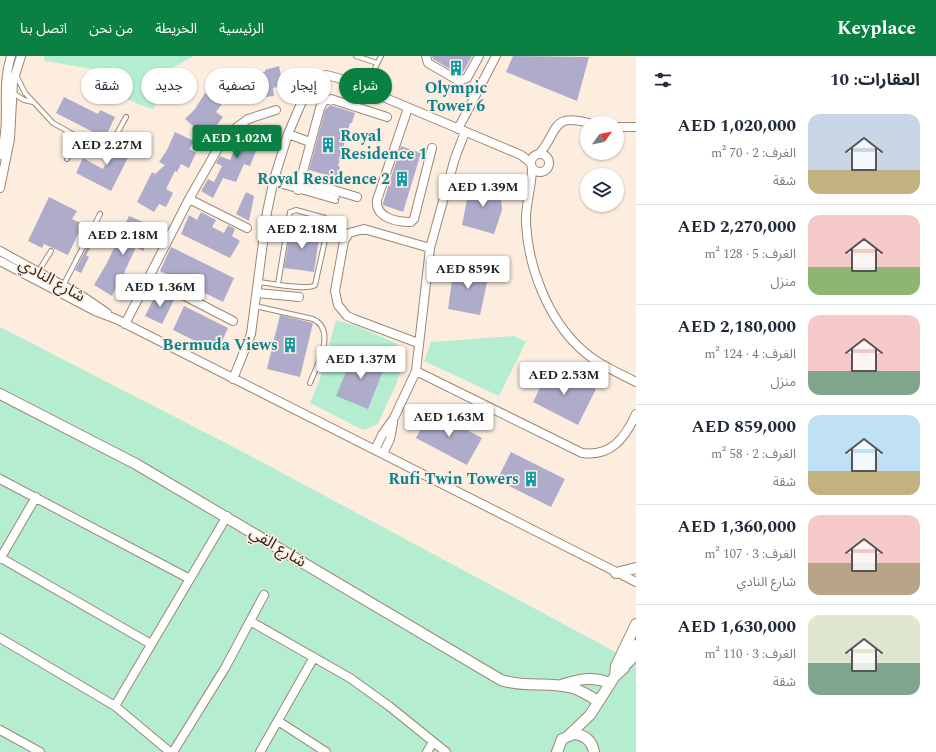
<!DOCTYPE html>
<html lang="ar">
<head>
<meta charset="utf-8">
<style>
	:root { --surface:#fff; --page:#f2f2f3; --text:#1f2937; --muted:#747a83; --line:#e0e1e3; --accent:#0b8043 }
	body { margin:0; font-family:Spectral,"Noto Sans Arabic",serif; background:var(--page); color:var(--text); direction:rtl; height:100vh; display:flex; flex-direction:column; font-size:15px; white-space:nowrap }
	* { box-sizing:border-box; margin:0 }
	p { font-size:13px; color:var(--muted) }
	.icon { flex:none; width:22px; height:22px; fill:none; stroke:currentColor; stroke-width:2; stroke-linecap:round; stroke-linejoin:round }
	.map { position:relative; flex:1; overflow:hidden; direction:ltr }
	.panel { display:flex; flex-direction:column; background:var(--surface); width:300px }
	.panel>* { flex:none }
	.banner { position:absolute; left:12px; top:12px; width:380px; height:36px; direction:rtl; display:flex; gap:8px }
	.needle { width:26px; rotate:58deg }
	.buttons { position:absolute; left:580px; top:60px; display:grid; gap:8px }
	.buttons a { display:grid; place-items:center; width:44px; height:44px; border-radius:50%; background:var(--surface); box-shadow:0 1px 3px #0004; font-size:20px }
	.price { position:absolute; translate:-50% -34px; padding:0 9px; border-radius:4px; background:#fff; color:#222; font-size:13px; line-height:26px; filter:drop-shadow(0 1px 2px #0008) }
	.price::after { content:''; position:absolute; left:50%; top:24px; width:12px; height:9px; margin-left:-6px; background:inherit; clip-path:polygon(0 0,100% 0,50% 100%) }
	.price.selected { background:var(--accent); color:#fff }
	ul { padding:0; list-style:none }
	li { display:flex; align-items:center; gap:12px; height:100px; padding:0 16px }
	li+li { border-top:1px solid var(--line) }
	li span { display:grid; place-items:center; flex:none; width:112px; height:80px; border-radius:12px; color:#555 }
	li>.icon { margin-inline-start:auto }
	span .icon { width:48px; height:48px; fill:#fffc; stroke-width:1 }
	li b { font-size:17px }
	h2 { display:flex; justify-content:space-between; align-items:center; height:48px; padding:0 16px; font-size:17px }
	.tag { padding:0 14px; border-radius:18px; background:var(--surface); box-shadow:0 1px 3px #0004; font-size:14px; line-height:36px }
	.tag.selected { background:var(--accent); color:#fff }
	header { display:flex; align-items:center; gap:24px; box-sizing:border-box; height:56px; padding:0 20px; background:var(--accent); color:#fff }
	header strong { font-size:19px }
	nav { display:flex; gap:22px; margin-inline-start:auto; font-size:14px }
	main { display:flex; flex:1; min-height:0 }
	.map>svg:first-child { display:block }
</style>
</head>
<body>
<header>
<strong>Keyplace</strong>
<nav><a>الرئيسية</a><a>الخريطة</a><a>من نحن</a><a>اتصل بنا</a></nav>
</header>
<main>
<section class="panel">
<h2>العقارات: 10<svg class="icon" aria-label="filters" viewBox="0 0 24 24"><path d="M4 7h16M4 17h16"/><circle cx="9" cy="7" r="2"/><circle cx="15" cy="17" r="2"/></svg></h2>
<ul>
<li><span style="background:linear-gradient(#c9d6e8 70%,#c2b280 0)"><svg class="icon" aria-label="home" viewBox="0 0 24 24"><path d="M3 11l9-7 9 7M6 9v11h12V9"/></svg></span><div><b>AED 1,020,000</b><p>الغرف: 2 · 70 m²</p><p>شقة</p></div></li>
<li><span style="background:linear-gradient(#f6c9c9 65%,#8fb573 0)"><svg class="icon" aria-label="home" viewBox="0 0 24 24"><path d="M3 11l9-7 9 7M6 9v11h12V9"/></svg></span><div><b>AED 2,270,000</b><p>الغرف: 5 · 128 m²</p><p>منزل</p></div></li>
<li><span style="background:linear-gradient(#f6c9c9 70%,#7fa58c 0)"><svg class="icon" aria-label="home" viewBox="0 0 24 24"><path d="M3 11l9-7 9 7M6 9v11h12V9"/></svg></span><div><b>AED 2,180,000</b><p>الغرف: 4 · 124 m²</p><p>منزل</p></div></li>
<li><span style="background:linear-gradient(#bfe0f5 70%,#c2b280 0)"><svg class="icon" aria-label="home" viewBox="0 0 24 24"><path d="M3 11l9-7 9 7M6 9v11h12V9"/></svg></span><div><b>AED 859,000</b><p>الغرف: 2 · 58 m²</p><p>شقة</p></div></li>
<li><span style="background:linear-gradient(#f6c9c9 60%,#b9a48a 0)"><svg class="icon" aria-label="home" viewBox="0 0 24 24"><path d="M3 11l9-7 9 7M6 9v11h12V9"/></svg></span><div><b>AED 1,360,000</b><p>الغرف: 3 · 107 m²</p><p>شارع النادي</p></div></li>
<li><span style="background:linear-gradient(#dfe7d0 60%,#7fa58c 0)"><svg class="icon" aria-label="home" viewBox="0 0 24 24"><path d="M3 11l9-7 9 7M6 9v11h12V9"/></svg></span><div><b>AED 1,630,000</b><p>الغرف: 3 · 110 m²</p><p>شقة</p></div></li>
</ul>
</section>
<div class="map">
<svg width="636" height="696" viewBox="0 0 636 696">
	<rect width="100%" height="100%" fill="#fdeddf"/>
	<path fill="#b5edd0" d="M44,0H194L159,19L157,46L153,53C123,43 117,40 98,14L45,5Z
		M336,264L356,270L396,287L404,304L397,326L378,368L363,374L310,347L320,323Z
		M0,271L247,398L636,607V696H0Z
		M514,280L526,286L499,340L424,305L431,286Z"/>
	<path fill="#aeacca" d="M432,0H472L462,18L460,19L433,3Z
		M513,0L589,1L577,45L506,16Z
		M279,10L283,30L273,32L274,40L266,41V38L240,48L237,41L228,45L222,25L252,13L254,16H265V14Z
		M205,37L222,48L216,56L223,61L213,74L206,69L200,76L185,63L195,53Z
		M64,41L98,58L100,54L115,61L105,82L56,57Z
		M330,49L355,57L352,67H350L338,110L340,111L337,122L309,114L325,54Z
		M251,70L269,80L261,92L258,90L250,110L244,108L236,126L223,122L213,142L201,135L208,123L214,126L222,110L216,107L220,100L230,104L235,93L228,90L231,83L235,84L241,75L247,78Z
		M175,76L194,85L189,93L196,97L189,112L181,108L177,116L175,115L166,133L173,137L166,151L159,148L154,156L137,146L152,116L155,118L165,109L159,106L167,94Z
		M119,82L134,90L111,135L76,117L83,102L103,113Z
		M401,90L421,97L403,156L383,149V147Z
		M470,128L500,132L502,154L494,178L462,169Z
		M246,136L254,140L249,165L236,158Z
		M49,141L77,155L72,163L83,168L68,199L44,188L42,192L28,185Z
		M201,156L216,164L212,171L224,177L228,169L235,173L232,180L240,185L230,202L181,178L189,159L197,164Z
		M129,160L148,168L144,177L151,180L143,195L136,191L124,217L131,220L123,235L116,231L112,240L94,229L107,207Z
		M291,171L320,175L314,216L284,212Z
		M92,182L94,186L86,199L89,201L81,217L75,214Z
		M171,191L234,222L223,246L160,215Z
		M454,210L489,217L480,259L448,253Z
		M157,236L174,244L162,268L145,260Z
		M184,250L228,272L217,296L173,274Z
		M280,259L313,267L300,321L267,313Z
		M355,294L386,307L368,353L336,340Z
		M551,310L596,333L578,369L533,346Z
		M430,355L482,382L467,409L416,382Z
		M511,396L565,423L551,451L497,424Z"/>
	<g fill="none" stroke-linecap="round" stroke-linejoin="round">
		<defs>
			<path id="service" d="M356,0L377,7
				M16,19L25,37L53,67L103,95L108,94L126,61
				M365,33L381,0
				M13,37L24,44L33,46
				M67,103L77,81
				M274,123L337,141
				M273,127L336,145
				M38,216L51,195
				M258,226C270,227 307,235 315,229L328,171L325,162L296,154L290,156L278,228
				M63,230L100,158
				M255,250L313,263C337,274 317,309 310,327
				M630,609L636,602"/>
			<path id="minor" d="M426,0L428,7L459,25L467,22L479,0
				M408,52L377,144C375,162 397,166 411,166L414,163L432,92
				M617,71H636
				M458,73L496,0
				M288,78L310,86
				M540,97C559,74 551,57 589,67
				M531 107a9 9 0 1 1 18 0a9 9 0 1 1-18 0Z
				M0,99C12,67 0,34 11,0
				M532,112C532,131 525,148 526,167C528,211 548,263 581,293C597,308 617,316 636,326
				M300,124L357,141
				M0,132L10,83L13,26L21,0
				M298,134L320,52L324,45L331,43L387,61
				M189,143L247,172
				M0,195L82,240L107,257
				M0,205L95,255L116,263L636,526
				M150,222L233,265
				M257,237L299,241
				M125,268L189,143L221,87L229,77L248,63L276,54
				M418,287L354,263L347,260L338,249L335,235L344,185L349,177L364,173L430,192
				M416,315L582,397C611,401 625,382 636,358
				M233,323L251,278L267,156L274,123L288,78L309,29L314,24L326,19L338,22L521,99L530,106
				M375,394L382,379L394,362L416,315L430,192L455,102L465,76
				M383,398L390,383L393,367
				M0,423L190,523
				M1,502L151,588
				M0,503L36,441
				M250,565L350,622L389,650L446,696
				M0,582L115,650L170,696
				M115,650L227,460
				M278,665L326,696
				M0,674L40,696
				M173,696L225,612L264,539
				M260,696L314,601
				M427,696L433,686"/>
			<path id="tertiary" d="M0,338L136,408L501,624C525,632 550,625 573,632C582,635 590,640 598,645
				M616,517L636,512
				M615,620L616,610L636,568
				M561,629C579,623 592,620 610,627
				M569,679L590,659L615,620L624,612L636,589
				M557,696L562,683L574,678C585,679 592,685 594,696"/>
		</defs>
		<use href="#service" stroke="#9f8772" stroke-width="6"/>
		<use href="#minor" stroke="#9f8772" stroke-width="10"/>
		<use href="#tertiary" stroke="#9f8772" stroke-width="12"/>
		<use href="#service" stroke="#fff" stroke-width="4"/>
		<use href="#minor" stroke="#fff" stroke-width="8"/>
		<use href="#tertiary" stroke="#fff" stroke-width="10"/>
	</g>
	<defs>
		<symbol id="building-bare" viewBox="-9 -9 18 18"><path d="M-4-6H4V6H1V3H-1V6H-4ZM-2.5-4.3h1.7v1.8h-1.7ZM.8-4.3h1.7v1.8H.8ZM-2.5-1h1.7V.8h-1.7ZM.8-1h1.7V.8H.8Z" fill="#0f9aa8" stroke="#fdeddf" stroke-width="2.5" paint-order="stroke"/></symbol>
	</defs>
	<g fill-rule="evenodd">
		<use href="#building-bare" x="445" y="1" width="22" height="22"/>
		<use href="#building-bare" x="317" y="78" width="22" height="22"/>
		<use href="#building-bare" x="391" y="112" width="22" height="22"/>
		<use href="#building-bare" x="279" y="278" width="22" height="22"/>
		<use href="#building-bare" x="520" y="412" width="22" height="22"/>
	</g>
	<g text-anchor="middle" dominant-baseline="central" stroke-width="3.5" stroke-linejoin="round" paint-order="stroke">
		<g font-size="16" font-weight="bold" fill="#0d838f" stroke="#fdeddf" text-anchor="end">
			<text x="456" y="32" text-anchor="middle">Olympic<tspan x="456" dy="18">Tower 6</tspan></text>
			<text x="340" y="80" text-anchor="start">Royal<tspan x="340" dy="18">Residence 1</tspan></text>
			<text x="390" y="123">Royal Residence 2</text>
			<text x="278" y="289">Bermuda Views</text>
			<text x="519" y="423">Rufi Twin Towers</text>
		</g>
		<g font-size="16" fill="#332920" stroke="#fdeddf">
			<text transform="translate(52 224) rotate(29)">شارع النادي</text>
			<text transform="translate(278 491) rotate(31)">شارع الفي</text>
		</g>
	</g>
</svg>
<div class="buttons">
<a><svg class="needle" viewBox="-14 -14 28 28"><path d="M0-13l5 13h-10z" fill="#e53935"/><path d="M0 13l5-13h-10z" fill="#747a83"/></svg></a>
<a><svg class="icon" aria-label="layers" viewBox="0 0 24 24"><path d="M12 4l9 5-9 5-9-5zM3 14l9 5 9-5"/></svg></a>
</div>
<b class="price selected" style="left:237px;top:103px">AED 1.02M</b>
<b class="price" style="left:107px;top:110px">AED 2.27M</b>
<b class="price" style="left:483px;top:152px">AED 1.39M</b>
<b class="price" style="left:302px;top:194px">AED 2.18M</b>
<b class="price" style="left:123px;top:200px">AED 2.18M</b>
<b class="price" style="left:468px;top:234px">AED 859K</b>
<b class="price" style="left:160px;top:252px">AED 1.36M</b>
<b class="price" style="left:361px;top:324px">AED 1.37M</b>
<b class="price" style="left:564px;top:340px">AED 2.53M</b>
<b class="price" style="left:449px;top:382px">AED 1.63M</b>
<div class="banner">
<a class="tag selected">شراء</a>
<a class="tag">إيجار</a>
<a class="tag">تصفية</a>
<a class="tag">جديد</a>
<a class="tag">شقة</a>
</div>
</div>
</main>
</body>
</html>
